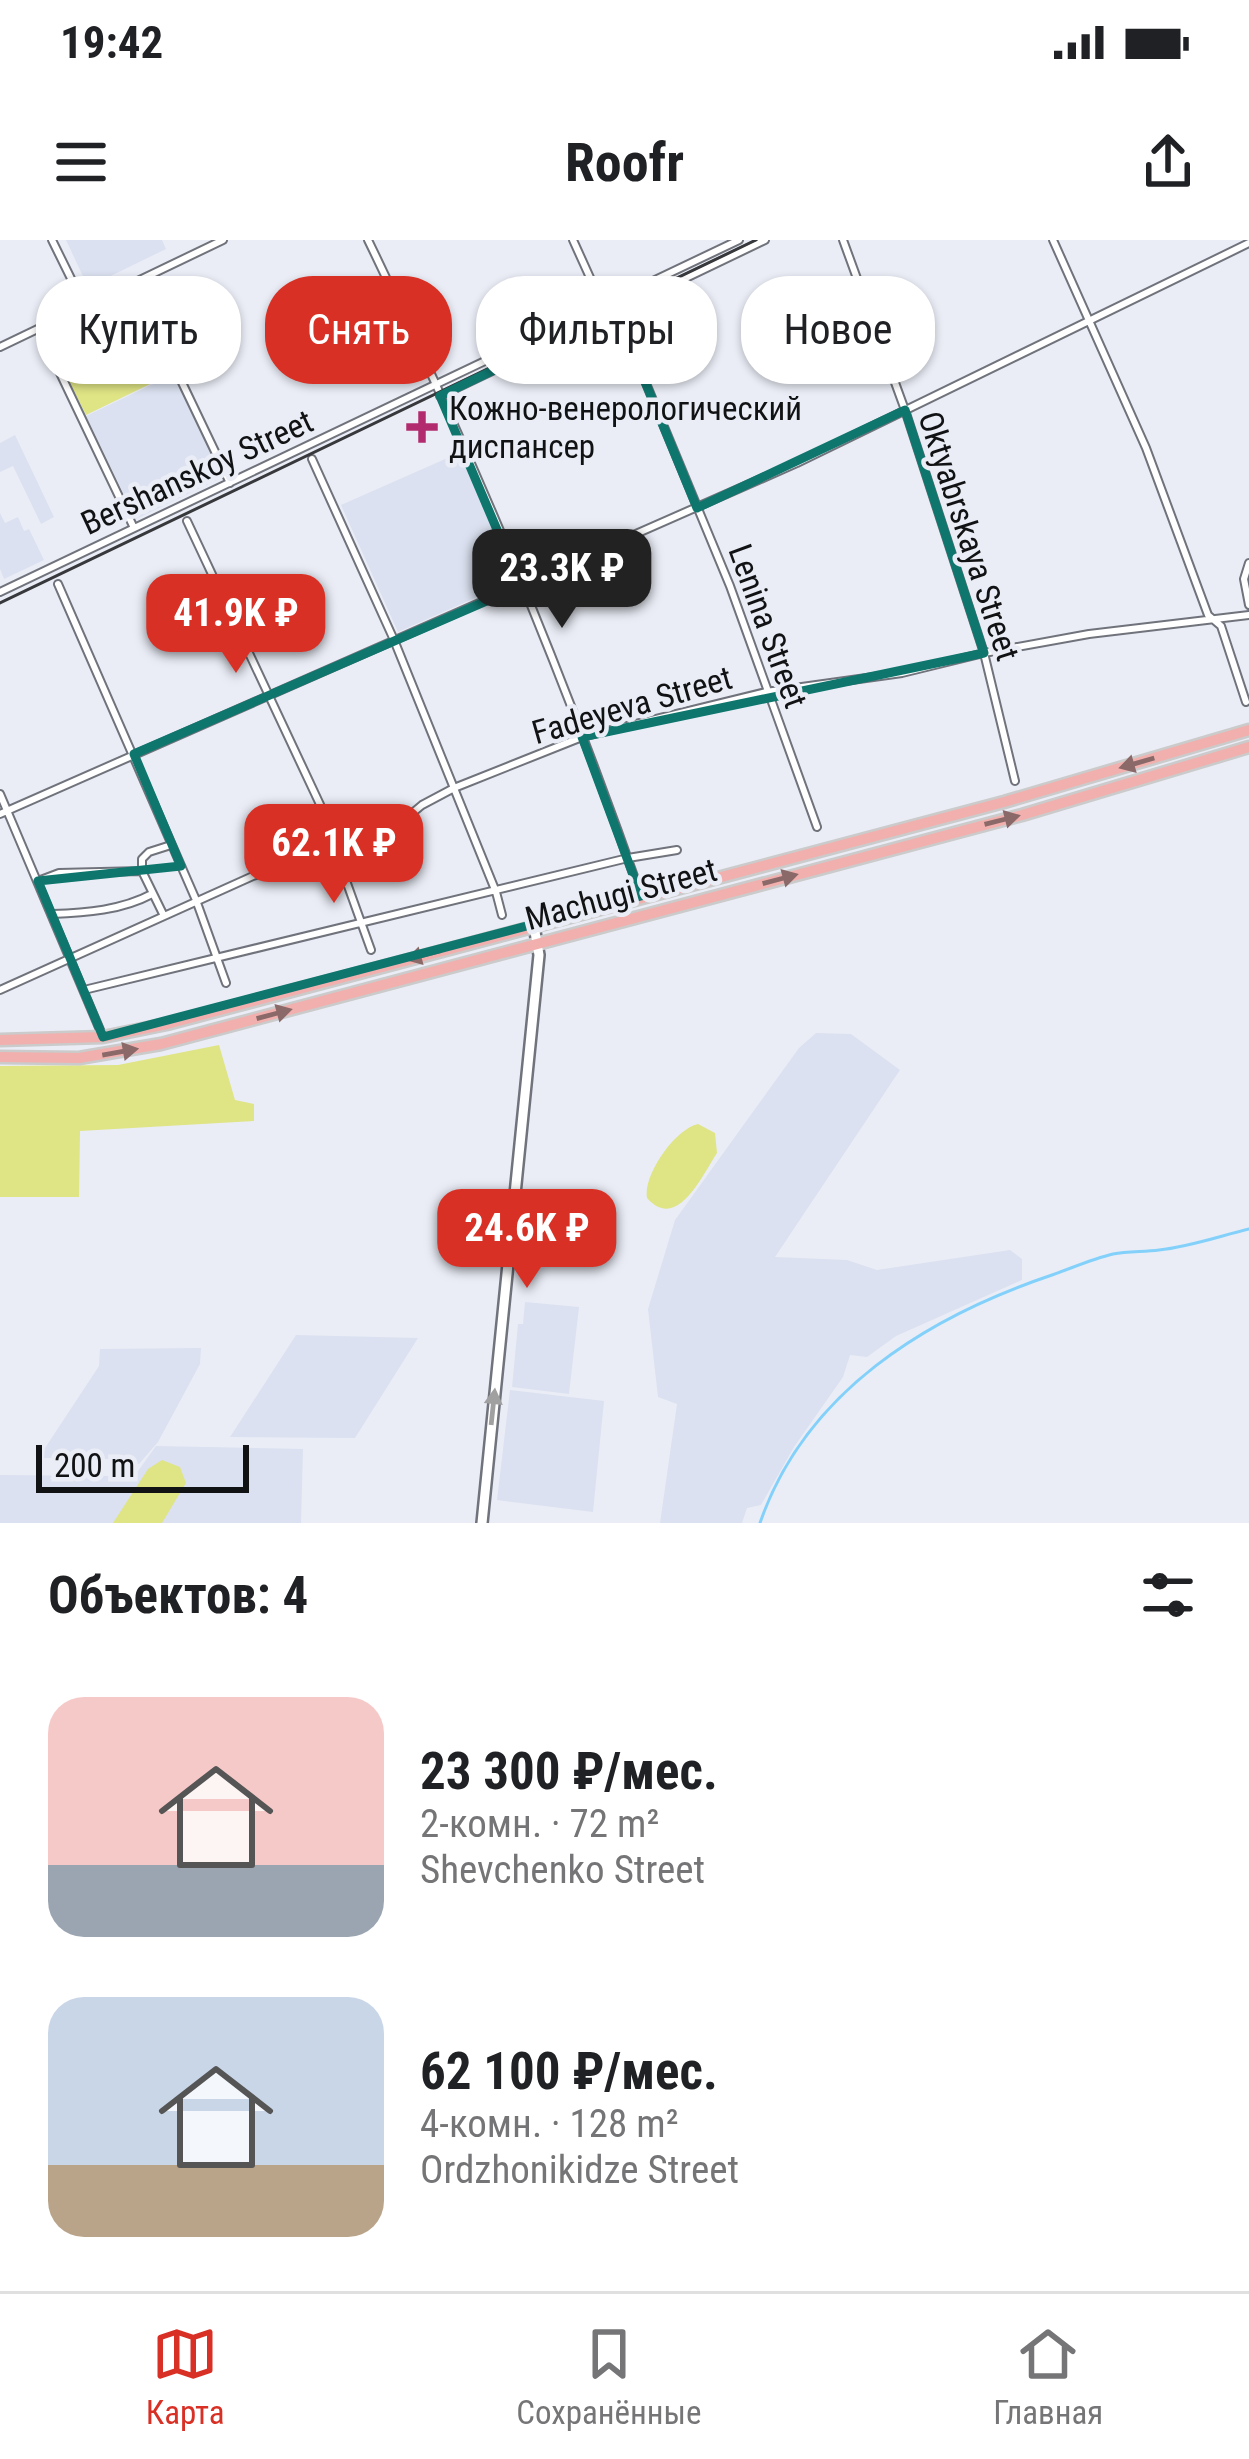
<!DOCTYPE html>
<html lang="ru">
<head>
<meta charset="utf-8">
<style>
	:root { --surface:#fff; --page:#f2f2f2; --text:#202124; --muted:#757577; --line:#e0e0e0; --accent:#d93025 }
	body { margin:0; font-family:"Roboto Condensed",sans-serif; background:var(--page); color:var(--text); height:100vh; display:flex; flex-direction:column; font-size:45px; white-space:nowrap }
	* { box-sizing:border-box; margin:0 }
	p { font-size:39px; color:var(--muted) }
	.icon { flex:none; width:66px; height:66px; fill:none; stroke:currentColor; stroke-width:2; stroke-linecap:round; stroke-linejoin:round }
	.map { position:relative; height:1283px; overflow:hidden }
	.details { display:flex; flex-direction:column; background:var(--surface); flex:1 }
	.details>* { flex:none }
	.guide { position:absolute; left:36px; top:36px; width:1179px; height:108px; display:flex; gap:24px }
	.scale { position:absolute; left:36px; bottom:30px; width:213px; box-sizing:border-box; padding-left:12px; border:6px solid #111214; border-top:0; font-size:33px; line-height:42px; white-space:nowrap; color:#111214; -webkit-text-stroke:9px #eaedf6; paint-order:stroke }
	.price { position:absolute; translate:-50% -102px; padding:0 27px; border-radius:24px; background:var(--accent); color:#fff; font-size:39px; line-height:78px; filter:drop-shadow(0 3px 6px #0008) }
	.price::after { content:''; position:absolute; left:50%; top:72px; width:36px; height:27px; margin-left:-18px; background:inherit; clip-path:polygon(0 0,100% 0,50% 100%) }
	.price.on { background:#222; color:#fff }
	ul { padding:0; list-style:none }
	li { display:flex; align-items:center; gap:36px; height:300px; padding:0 48px }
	li span { display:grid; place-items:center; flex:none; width:336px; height:240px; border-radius:36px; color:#555 }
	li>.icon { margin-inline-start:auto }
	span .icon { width:144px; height:144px; fill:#fffc; stroke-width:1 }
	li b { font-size:51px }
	h2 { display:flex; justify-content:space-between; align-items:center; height:144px; padding:0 48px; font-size:51px }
	.chip { padding:0 42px; border-radius:48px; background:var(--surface); box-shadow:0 3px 9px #0004; font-size:42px; line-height:108px }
	.chip.on { background:var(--accent); color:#fff }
	.status { display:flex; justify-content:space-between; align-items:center; height:84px; padding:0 60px; background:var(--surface); direction:ltr }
	.status svg { height:33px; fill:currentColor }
	header { display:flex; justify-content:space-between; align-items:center; height:156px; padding:0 48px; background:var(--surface); font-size:54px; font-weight:700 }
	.tabs { display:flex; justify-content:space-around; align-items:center; height:168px; border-top:3px solid var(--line); background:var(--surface); font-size:33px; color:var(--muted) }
	.tabs a { display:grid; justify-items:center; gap:6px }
	.tabs .on { color:var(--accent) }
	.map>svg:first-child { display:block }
</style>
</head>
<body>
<div class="status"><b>19:42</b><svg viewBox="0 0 49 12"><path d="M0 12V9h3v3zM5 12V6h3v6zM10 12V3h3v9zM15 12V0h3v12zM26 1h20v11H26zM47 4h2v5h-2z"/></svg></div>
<header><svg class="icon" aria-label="menu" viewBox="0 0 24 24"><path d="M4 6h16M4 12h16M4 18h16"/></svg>Roofr<svg class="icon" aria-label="share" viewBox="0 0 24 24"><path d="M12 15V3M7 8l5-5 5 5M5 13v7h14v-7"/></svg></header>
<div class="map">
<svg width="1249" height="1283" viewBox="0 0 1249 1283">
	<rect width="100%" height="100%" fill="#eaedf6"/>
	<path fill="#dbe1f0" d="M66,0H162L166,9L88,47Z
		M174,134L223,237L136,279L86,176Z
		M15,195L54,277L41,284L13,226L0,232V203Z
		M461,212L518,339L398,392L341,265Z
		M0,273L5,283L18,277L24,291L29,289L44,320L4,339L0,329Z
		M816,793L851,794L900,830L775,1017L847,1020L877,1030L1010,1010L1022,1019V1040L896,1096L867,1117L850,1115L843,1137L794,1207L761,1265L747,1268L742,1283H660L677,1164L658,1157L648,1069L675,980L799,808Z
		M525,1062L579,1067L569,1154L512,1147L518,1084H523Z
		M296,1095L418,1098L355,1198L230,1197Z
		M201,1108L200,1124L158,1202L139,1224H115L114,1219L44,1218L45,1208L99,1126L100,1109Z
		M510,1150L604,1161L593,1272L497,1260Z
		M156,1206L303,1209L301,1283H0V1235L110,1236L138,1231Z"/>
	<path fill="#dfe485" d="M137,58L173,133L86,175L49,100Z
		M219,805L235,860L254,864V881L80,891L79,957H0V826L118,825Z
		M698,884L715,893L717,913C702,936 677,992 647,958C643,935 675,889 698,884Z
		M162,1220L180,1227L186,1243L162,1283H113L148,1229Z"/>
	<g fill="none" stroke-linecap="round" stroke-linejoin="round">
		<path stroke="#83d1fa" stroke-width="3" d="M760,1283C805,1152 927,1077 1052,1035C1072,1028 1092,1019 1113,1014C1128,1011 1144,1012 1159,1010C1189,1007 1220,996 1249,989"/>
		<defs>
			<path id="street" d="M52,0L85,67
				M368,0C471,212 563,433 641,656
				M573,0L592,42L609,63
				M843,0L905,170L984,413L1015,541
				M1053,0L1146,208L1208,375L1221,386L1246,462
				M134,42L230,243
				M616,71L730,346L817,587
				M39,89L134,288
				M0,107L223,0
				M440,156L765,0
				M312,219L394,400L496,652L502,675
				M187,281L324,573
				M1249,323L1244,339L1249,365
				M58,344L196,660L226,743
				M0,352L739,0
				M0,554L103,797
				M0,574L797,223L1249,3
				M335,610L371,710
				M142,631V619L149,612L171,605
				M38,641L59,633L142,631L164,676
				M52,674C86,673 122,670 152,654
				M0,750L253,636L335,610L404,580L422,565L454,548L582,497L766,452L902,433L984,413L1089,394L1249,375
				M84,750L628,618L677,610"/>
			<path id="secondary" d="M482,1283L539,715L534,686"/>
			<path id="primary" d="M0,800L103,797L167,784L1004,562L1249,490
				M0,817L79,818L161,804L1022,575L1249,507"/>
		</defs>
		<use href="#street" stroke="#70737b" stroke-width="10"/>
		<use href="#secondary" stroke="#70737b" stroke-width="14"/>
		<use href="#primary" stroke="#cbcbcb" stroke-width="15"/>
		<use href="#street" stroke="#fff" stroke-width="6"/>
		<use href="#secondary" stroke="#fff" stroke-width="9"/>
		<use href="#primary" stroke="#f1b0ae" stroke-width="10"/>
		<path stroke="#37383b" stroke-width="3" d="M0,363L756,0"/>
	</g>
	<defs><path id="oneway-solid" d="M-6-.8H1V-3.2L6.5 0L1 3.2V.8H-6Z" transform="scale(3)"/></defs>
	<g fill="#8c6969">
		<use href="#oneway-solid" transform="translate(1137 523) rotate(164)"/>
		<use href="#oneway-solid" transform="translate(1002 580) rotate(-14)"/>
		<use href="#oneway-solid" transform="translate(780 639) rotate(-15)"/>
		<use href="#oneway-solid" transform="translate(424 715) rotate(165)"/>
		<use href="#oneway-solid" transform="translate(274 774) rotate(-15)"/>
		<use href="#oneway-solid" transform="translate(120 812) rotate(-10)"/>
	</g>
	<use fill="#a0a0a1" href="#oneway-solid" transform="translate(493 1167) rotate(-84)"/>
	<path fill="none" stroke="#0f766e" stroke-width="9" stroke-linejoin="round" d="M616,71L697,268L905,170L984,413L582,497L641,656L103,797L38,641L181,626L134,514L521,346L440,156Z"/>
	<path fill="#b12b6e" stroke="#eaedf6" stroke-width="4.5" d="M416 169h12v12h12v12h-12v12h-12v-12h-12v-12h12z"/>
	<g text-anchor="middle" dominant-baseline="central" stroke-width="9" stroke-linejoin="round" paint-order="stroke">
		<g font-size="33" fill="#111214" stroke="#eaedf6" text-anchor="start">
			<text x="449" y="168">Кожно-венерологический<tspan x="449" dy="38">диспансер</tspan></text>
		</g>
		<g font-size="33" fill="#111214" stroke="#eaedf6">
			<text transform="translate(197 232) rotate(-25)">Bershanskoy Street</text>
			<text transform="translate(969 296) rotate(72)">Oktyabrskaya Street</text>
			<text transform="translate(768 386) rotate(70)">Lenina Street</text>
			<text transform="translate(632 465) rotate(-16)">Fadeyeva Street</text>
			<text transform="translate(621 654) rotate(-15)">Machugi Street</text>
		</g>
	</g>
</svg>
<div class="scale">200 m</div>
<b class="price on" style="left:562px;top:391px">23.3K ₽</b>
<b class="price" style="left:236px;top:436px">41.9K ₽</b>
<b class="price" style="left:334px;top:666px">62.1K ₽</b>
<b class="price" style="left:527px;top:1051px">24.6K ₽</b>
<div class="guide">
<a class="chip">Купить</a>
<a class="chip on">Снять</a>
<a class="chip">Фильтры</a>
<a class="chip">Новое</a>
</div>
</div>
<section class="details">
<h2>Объектов: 4<svg class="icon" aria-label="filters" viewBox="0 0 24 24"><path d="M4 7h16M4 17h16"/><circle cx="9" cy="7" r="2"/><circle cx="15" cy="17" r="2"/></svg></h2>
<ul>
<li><span style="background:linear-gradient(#f6c9c9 70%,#9aa5b1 0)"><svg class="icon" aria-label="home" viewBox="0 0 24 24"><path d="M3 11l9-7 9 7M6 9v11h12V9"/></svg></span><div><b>23 300 ₽/мес.</b><p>2-комн. · 72 m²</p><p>Shevchenko Street</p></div></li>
<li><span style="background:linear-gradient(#c9d6e8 70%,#b9a48a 0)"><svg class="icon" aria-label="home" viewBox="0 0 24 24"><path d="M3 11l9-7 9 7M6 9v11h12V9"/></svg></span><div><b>62 100 ₽/мес.</b><p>4-комн. · 128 m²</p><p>Ordzhonikidze Street</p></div></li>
</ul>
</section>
<nav class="tabs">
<a class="on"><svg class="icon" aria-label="map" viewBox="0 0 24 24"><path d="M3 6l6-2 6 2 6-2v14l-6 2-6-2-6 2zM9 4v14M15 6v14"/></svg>Карта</a>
<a><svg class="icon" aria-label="saved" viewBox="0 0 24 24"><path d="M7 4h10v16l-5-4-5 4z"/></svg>Сохранённые</a>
<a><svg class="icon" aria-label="home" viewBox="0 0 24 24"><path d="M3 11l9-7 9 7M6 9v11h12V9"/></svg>Главная</a>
</nav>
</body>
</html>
